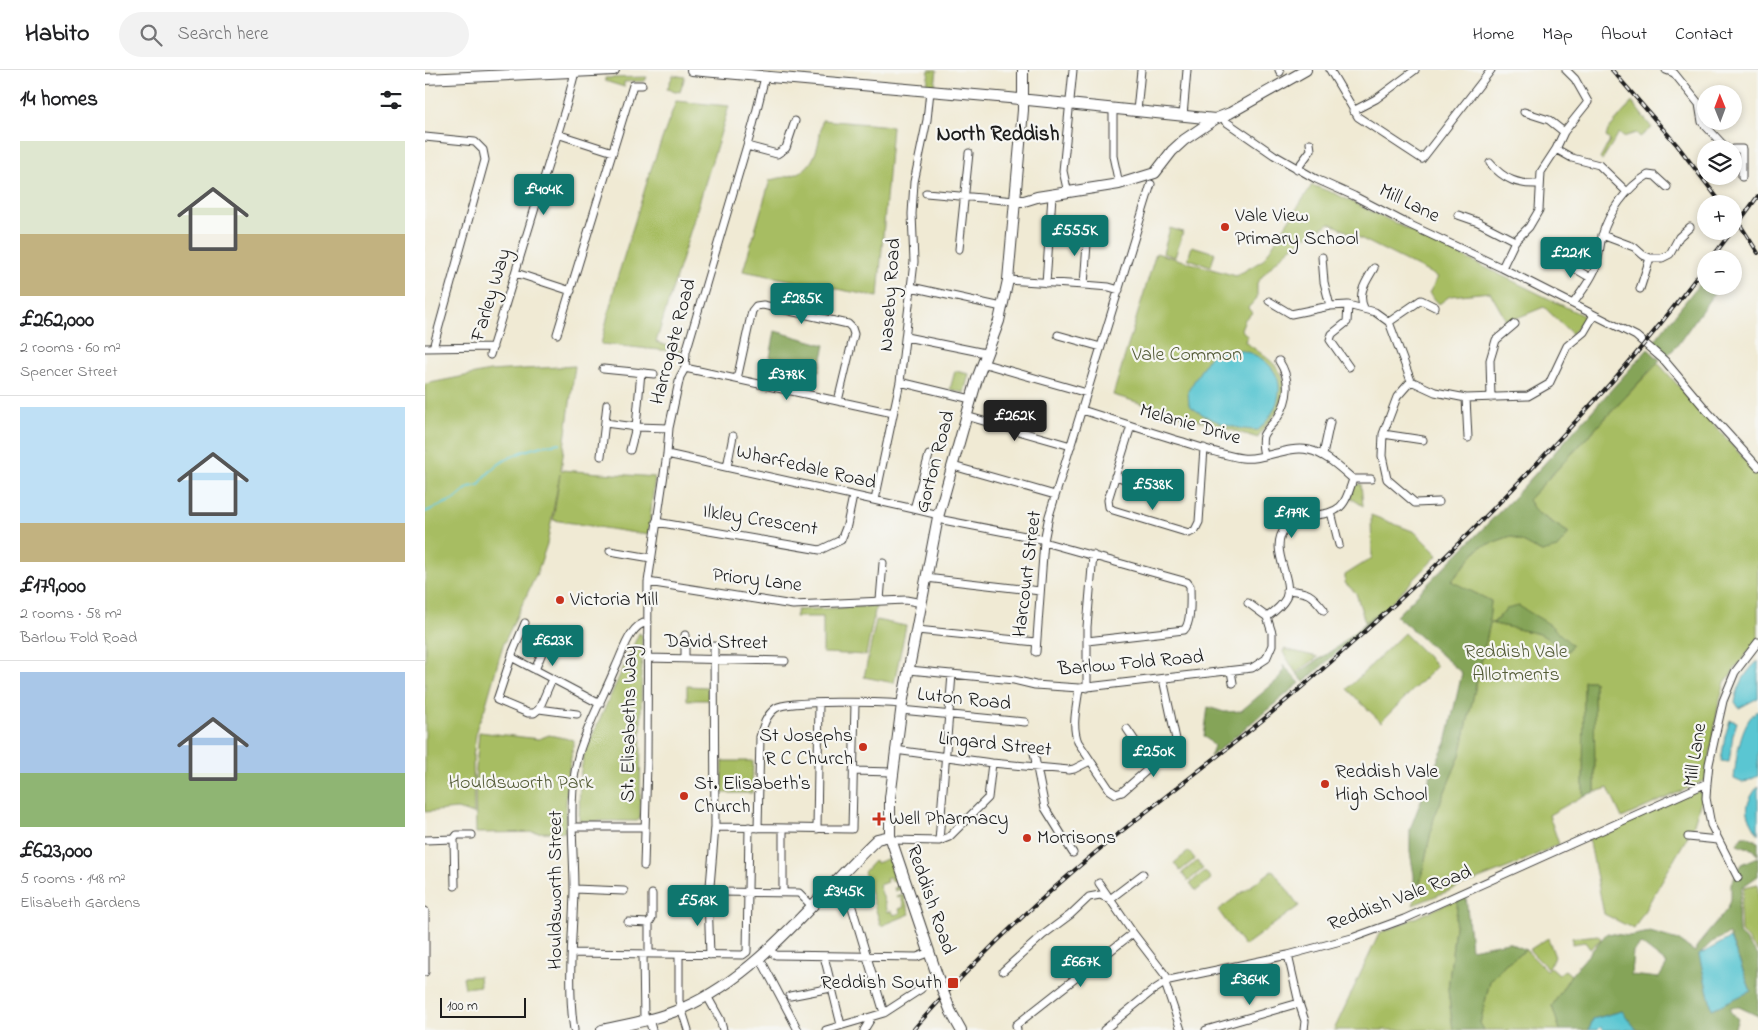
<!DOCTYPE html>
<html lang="en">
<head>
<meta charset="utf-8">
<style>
	:root { --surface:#fff; --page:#f2f2f2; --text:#202124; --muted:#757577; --line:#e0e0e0; --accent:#0f766e }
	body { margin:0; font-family:"Indie Flower",sans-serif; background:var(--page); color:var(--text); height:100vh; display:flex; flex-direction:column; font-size:19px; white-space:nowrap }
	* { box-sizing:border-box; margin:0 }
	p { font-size:16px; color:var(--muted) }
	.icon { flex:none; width:28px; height:28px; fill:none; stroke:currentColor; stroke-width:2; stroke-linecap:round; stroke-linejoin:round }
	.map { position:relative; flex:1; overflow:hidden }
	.panel { display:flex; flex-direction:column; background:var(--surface); width:425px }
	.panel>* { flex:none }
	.needle { width:32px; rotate:359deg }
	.fabs { position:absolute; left:1272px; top:15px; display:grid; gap:10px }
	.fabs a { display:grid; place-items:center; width:45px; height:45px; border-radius:50%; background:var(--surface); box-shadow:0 2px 8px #0003; font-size:25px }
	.scale { position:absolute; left:15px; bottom:12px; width:86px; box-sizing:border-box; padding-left:5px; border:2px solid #1c1c1c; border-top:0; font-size:14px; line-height:18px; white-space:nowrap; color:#1c1c1c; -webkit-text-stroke:4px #f6f6f2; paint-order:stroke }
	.price { position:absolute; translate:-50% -42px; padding:0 11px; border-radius:5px; background:var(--accent); color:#fff; font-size:16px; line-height:32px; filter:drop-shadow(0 1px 2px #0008) }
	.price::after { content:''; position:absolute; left:50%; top:30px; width:15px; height:11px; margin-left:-8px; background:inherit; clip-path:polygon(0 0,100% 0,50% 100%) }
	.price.active { background:#222; color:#fff }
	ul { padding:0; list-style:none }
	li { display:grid; align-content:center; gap:10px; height:265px; padding:0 20px }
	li+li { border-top:1px solid var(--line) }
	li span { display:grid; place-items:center; height:155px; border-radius:0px; color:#555 }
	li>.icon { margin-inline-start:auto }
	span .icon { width:90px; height:90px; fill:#fffc; stroke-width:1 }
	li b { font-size:21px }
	h2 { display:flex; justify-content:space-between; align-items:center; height:60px; padding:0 20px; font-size:21px }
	header { display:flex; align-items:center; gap:30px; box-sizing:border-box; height:70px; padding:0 25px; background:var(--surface); border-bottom:1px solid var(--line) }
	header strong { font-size:24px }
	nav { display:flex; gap:28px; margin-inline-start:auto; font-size:18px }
	.search { width:350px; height:45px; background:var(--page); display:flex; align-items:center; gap:12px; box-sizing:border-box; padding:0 18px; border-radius:28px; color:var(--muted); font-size:19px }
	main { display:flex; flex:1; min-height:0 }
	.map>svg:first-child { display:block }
</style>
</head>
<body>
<header>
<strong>Habito</strong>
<div class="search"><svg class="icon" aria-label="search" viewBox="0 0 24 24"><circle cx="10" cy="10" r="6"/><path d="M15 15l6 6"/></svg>Search here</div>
<nav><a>Home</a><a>Map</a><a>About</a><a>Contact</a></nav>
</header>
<main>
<section class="panel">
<h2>14 homes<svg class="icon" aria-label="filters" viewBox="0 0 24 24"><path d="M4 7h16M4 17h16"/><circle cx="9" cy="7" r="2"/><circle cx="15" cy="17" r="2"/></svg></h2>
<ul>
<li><span style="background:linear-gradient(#dfe7d0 60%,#c2b280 0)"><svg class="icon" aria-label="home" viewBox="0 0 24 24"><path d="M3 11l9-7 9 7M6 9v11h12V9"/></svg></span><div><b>£262,000</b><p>2 rooms · 60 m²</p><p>Spencer Street</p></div></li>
<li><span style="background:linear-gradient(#bfe0f5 75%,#c2b280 0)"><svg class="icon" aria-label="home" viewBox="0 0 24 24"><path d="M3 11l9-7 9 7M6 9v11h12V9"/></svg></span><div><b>£179,000</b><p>2 rooms · 58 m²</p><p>Barlow Fold Road</p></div></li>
<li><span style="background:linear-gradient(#a9c7e8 65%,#8fb573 0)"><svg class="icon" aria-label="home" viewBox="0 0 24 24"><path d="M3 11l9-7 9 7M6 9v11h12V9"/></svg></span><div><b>£623,000</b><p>5 rooms · 148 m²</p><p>Elisabeth Gardens</p></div></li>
</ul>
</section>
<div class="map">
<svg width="1333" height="960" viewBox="0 0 1333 960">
	<rect width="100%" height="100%" fill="#f6f6f2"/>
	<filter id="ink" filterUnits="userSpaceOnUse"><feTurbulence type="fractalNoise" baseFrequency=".02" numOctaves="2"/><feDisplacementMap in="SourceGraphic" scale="10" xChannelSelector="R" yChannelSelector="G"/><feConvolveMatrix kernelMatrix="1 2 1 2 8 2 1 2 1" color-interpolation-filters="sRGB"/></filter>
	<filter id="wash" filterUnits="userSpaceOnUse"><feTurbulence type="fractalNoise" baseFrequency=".0096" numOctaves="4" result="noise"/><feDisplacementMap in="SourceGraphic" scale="20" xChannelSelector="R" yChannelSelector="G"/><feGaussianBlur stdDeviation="1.12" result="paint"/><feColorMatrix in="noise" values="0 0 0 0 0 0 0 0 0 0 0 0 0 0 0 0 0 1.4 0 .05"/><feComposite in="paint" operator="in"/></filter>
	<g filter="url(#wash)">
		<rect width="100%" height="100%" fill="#f0ead4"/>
		<path fill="#a7bd62" stroke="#626c3f" d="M504,0H512L510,16L502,15Z
			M248,5L260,7L255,22L242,19Z
			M222,7L220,11L199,12V17L180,11V8Z
			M251,31L304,36L231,272L255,280V282L176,274L191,212L226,99Z
			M1207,32L1227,58L1215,67L1211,63L1198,67L1194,63L1177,90L1175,89L1185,70L1181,67L1183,60Z
			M397,50L467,56L453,227L318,201L345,110C353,108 363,107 371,104C393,95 394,70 397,50Z
			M887,115L911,124L1161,247L1147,264L1119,237L1082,252L1065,222L1025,226L1014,234L1004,223L1013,207L905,153C874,169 853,186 832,213V228L823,238L827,243L820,249L816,259L822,266L820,272C847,291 874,306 851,343C845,352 837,358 833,368L688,325L731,183L811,206L838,190Z
			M745,158L758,162L750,187L738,183Z
			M767,176L790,183L786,196L763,189Z
			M1233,293L1333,404V569L1300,612L1293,637L1281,710L1197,748L1183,718L1170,722L1169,611H1159L1158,726L1124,745L1134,774L1087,796L988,835L995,813L1009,748L1035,685L1065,553L1115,564L1143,581L1081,539L1068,553L1064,551L1066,531L1026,512L1055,477L1086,466L1117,482L1144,463L1110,441L1103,430Z
			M150,296L136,400L230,407L223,465L128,450L135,404L122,474L112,503L78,575L60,638L52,657L48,687L49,744L32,739L0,742V314L65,301Z
			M530,301L544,304L539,323L525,319Z
			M933,414H936L938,436L926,428L928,418Z
			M946,445L990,462L1013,485L954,545L947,547L940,552L931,523L920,513V505L947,488Z
			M451,536L441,585L398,583V547H370L372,540Z
			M451,550L481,556L469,613L439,607Z
			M214,563L217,565L215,749L212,751H154L155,706L159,684Z
			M979,563L1012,596L956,652L922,619Z
			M859,579L893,587L871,603L858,582Z
			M262,616L283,617V630H262Z
			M54,662L114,669L124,665L149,670L142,710L140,762L51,763L50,710Z
			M298,691H328L327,723H297Z
			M1272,721L1278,724L1268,757L1209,859L1179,844L1164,768Z
			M764,781L770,789L755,801L749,793Z
			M465,788L476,819L470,821L469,818L473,817L471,810L466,811L465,807L461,808L462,812L454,815L463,842L467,841L469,845L475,843L474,839L479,837L476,827L472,828L471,826L478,824L485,844L456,856L439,802L450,790L451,793Z
			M772,791L778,799L763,811L757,803Z
			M848,800L874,836L819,876L793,840Z
			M780,801L786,809L771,821L765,813Z
			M1333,814V882L1316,862L1315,839L1319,817Z
			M1033,829L1023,920L1028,960H909L954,864Z
			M1173,865L1176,869L1165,879L1160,872L1147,874V868Z
			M1123,868L1130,887L1122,898L1104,880Z
			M1101,880L1121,900L1126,897L1134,904L1140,900L1146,905L1127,936L1135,960H1059L1055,954L1065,911L1080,894Z
			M54,906L55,916L40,918L38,907Z"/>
		<path fill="#85a458" stroke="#50603a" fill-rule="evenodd" d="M1278,209L1281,212V216H1294L1251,277L1240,288L1226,275Z
			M350,261L400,275L394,301L345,287Z
			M1223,279L1235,290L1103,430L1111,442L1144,463L1132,478L1117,482L1086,466L1055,477L1026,511L1066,531L1064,551L1069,553L1081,539L1094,536L1124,554L1147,575L1143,581L1115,564L1065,553L1035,685L1009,748L995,813L989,816V805L985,782V759L1007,702L1021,673L1037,603L971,546L1090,426Z
			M954,545L879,612L872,604L915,575L947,547Z
			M858,595L875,613L785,687L789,676L779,666L783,637L799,642L816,641L856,607L859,599Z
			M1159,611H1169L1170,722L1158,726Z
			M1317,766H1323L1333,772V786L1329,780L1312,774Z
			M1333,787V806L1317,817L1313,839L1314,863L1333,885V946L1314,937H1306L1305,941L1313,949L1309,960H1212L1197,941L1168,949L1164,960H1135L1127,936L1146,905L1182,863L1204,866L1225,862L1253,870L1270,882L1272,876L1303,838L1306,829V813L1317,794ZM1304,864L1326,921L1287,938L1274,885L1287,872ZM1216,874L1242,894L1234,908L1206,905L1208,881Z
			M1041,825L1046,879L1083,872L1101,880L1080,894L1065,911L1055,953L1059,960H1028L1023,920L1033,829Z"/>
		<path fill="#5ac6d2" stroke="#3b7177" d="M804,278C817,280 833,284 843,294C865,315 851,344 833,360C810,360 782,350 764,335L763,321L782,290L788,283Z
			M1333,591V628L1314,638L1310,632C1313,616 1320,602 1333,591Z
			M1333,640V706L1318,713L1309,709C1311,689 1315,652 1333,640Z
			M1305,650L1312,652L1308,665L1304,692L1296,691L1300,666Z
			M1333,716V764C1320,741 1318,737 1333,716Z
			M1305,868L1326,921L1287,939L1274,885Z
			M1197,941L1212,960H1179L1176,957L1173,960H1164L1168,949Z"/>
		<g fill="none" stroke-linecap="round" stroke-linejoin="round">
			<path stroke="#5ac6d2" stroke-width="2" d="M0,442L30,429L44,417L54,415C71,388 104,377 135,373"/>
		</g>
	</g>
	<g filter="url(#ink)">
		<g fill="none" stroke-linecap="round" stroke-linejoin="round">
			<defs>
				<path id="street" d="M854,0L855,2
					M905,0L933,47L997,89L1066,0
					M1241,0L1249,3L1274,34L1277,52L1302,79
					M688,39V86L694,114
					M712,41L716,0
					M928,41L951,29L990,0
					M1099,42L1124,50L1139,62
					M758,46L762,0
					M798,46L800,51L849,85L891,109L929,126L981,153L1077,198L1211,266L1240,291L1283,342L1333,397
					M132,64L188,82
					M0,67L50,72L58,80L60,90L8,278
					M322,76L352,84L361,78L370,51
					M1131,79L1147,88L1174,95L1201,121
					M1309,79H1317V107
					M1065,93C1079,110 1094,115 1115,114
					M872,99L886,80L885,73
					M501,123L590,131
					M643,123L638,101L648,0
					M1033,145L1053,152L1090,171
					M1177,165L1209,177L1218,185L1225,188H1237L1245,184L1254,167L1265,157
					M534,179L544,83
					M897,187L899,212L905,236
					M1139,192L1164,207
					M1077,198L1090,171L1104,157L1114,140L1116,102L1131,79L1139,62L1163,32L1150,9L1141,0
					M91,203L146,221
					M583,210L659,215L684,217L694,220
					M621,213L627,126
					M659,215L663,160
					M486,217L577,237
					M1215,219L1225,188
					M844,231L866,244L905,236L923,235L950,242L964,252L986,311L1010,322L1041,328L1103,326L1124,314L1142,276L1159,262L1169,245
					M1148,234C1156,222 1168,208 1172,194C1174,185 1175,175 1177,166C1184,142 1201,118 1223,105L1230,106L1242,117
					M923,235L922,252L907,264L905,270L924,297
					M939,238C932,223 941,212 949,198
					M964,252L996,230L1010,237
					M132,264L208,15H217
					M633,265L676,277
					M481,267L560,283
					M0,278L68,277
					M65,285L142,33L150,2
					M557,293L662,323
					M260,298L468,343
					M178,299L229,304
					M312,309L327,241L331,236L338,235L423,254L427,258L429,264L413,331
					M986,311L972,327L958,364L957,386L962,409L990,433L1014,432
					M475,312L546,329
					M1041,328L1043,368
					M1066,328L1065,290L1071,270L1090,254
					M657,340C689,350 722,361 755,371C775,377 796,385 817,388C839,391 862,375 884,380C901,384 915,398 928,409H946
					M541,346L646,376
					M180,353L211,357L244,358
					M706,356L683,430L684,437L688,440L764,463L770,460L774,452L779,378
					M958,364L998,370
					M205,380L211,357L216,302
					M242,384L489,439L510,444L518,450L616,469L622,473L762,512L765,516C765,526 767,553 759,560L662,571
					M898,385L905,352
					M176,386L182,334
					M839,386C838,380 836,373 838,366C841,359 848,354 853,347C864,329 866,309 854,291
					M528,396L630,425
					M302,397L308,366
					M690,406L721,416
					M450,430L475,312L489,192L487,144L489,112L502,50L505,21
					M489,439L504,385
					M906,442L914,475
					M231,452L395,480L416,470L422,455L428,426
					M185,481L226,488
					M501,508L615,521
					M223,512L368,535L481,530L497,533
					M862,520C883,522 886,523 899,540
					M455,530L458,493
					M842,547C849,542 857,536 861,528C869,507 842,479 861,457C876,440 900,450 915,437C922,431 925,418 928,409
					M100,553L87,584L88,588L175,634
					M492,560L611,572
					M103,564L121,573L110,600
					M611,582L619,471L624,446L726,114
					M87,585L72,630L103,643H109L114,639L127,609
					M222,588L360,591
					M260,589V565
					M484,600L589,610L610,615L654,618L827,598L841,589L847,575V563L842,547L823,533
					M806,601L808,613
					M654,618C652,636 646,655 653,672L685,720L691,724L697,722L752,674L738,609
					M662,618V557L668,485
					M114,639L152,644
					M476,640L600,652
					M702,659L727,696
					M603,675L608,678L620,738L648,783
					M470,680L567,693L644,700L649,699L665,691
					M428,701L468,702
					M148,757H220
					M290,757L427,759L430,633
					M333,758L335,667C338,656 341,645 351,638C363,630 458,632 477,634
					M358,758V822
					M392,759L394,633
					M1263,767L1293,770
					M29,769L32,765H47
					M0,770L29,769L30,816
					M466,770L514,771L524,767L563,728L567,693
					M514,771L527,604
					M219,796L222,693L223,512L242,384L244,358L255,307L260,298L261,282L328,55L340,7
					M417,804L459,943
					M1313,808L1286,755L1281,728L1282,713L1284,694L1298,631L1310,602L1333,572
					M674,813L708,863L744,910
					M285,816L290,757L289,576
					M149,819L199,821
					M296,822L374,823L386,835
					M283,828L285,885
					M0,841V902
					M203,852L224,853
					M343,880L351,885L492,887L505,882
					M147,883L318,885L322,882L324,757
					M218,884L219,950
					M224,884V853L227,848V824
					M254,885V931L263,960
					M863,885L874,933L880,951L879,960
					M399,886L416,955
					M335,888L373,960
					M578,901L618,865L645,845L664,827L675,825L685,829L718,804
					M740,913L756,960
					M282,926L295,949L298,960
					M365,926L406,918
					M224,949L227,960
					M149,960C142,914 148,866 149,820C149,776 142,726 154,683C162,656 180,623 191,596C198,582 205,554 223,552
					M401,960L459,943L496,919
					M439,960L447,947
					M592,960L591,955L708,863
					M679,960L727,921L744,910L863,885L927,868L979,849L1282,713
					M781,960L874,933"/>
				<path id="secondary" d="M267,0L584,28L790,49
					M0,9L189,0
					M590,131H599L612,127L694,114L730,103L747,81L759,70L790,49L805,43L881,0
					M515,914L465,766V728L477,634L513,447L552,309L574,251L583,210L598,40V0
					M526,942L536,960
					M177,960C204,954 233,949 258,938C335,905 392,826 452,769L465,766"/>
			</defs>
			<use href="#street" stroke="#3c3b38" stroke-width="9"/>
			<use href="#secondary" stroke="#3c3b38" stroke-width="12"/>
			<use href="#street" stroke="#fff" stroke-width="7"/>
			<use href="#secondary" stroke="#fff" stroke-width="10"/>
			<defs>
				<path id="rail" d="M1187,0L1252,75L1297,134
					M1309,145L1333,183
					M1309,159L1333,126
					M1286,189L1307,161
					M488,960C544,896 605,837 671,782C728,735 788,691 845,644C949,557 1047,465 1138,365C1167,334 1197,302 1223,269C1243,245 1262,220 1281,195"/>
			</defs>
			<use href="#rail" stroke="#1c1c1c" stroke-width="4"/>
			<use href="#rail" stroke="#f6f6f2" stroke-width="2" stroke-dasharray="5.5" stroke-linecap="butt"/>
			<defs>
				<path id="secondary-bridge" d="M515,914L526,942"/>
			</defs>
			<use href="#secondary-bridge" stroke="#3c3b38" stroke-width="12" stroke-linecap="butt"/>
			<use href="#secondary-bridge" stroke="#fff" stroke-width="10"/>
		</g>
	</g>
	<g fill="#c8321e" stroke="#f6f6f2" stroke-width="2">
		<circle cx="800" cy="157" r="5"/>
		<circle cx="135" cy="530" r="5"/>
		<circle cx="438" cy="677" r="5"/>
		<circle cx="900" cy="714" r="5"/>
		<circle cx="259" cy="726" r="5"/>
		<path d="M451.5 741.5h5v5h5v5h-5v5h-5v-5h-5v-5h5z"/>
		<circle cx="602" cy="768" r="5"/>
		<rect x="522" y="907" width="12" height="12" rx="2.5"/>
	</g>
	<g text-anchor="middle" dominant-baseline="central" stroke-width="4.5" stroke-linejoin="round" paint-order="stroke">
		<g font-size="20" fill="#1c1c1c" stroke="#f6f6f2">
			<text transform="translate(984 134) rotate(26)">Mill Lane</text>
			<text transform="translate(67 225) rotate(-73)">Farley Way</text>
			<text transform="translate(466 225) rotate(-86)">Naseby Road</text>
			<text transform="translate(249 272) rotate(-75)">Harrogate Road</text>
			<text transform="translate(765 355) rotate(16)">Melanie Drive</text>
			<text transform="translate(511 392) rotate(-75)">Gorton Road</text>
			<text transform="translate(381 398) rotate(13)">Wharfedale Road</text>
			<text transform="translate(335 451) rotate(9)">Ilkley Crescent</text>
			<text transform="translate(603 504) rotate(-83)">Harcourt Street</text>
			<text transform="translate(332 511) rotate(7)">Priory Lane</text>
			<text transform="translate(291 573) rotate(1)">David Street</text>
			<text transform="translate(706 594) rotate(-5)">Barlow Fold Road</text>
			<text transform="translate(539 630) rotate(6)">Luton Road</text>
			<text transform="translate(205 654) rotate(-89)">St. Elisabeths Way</text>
			<text transform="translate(570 675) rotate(6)">Lingard Street</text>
			<text transform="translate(1271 685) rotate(-81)">Mill Lane</text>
			<text transform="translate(131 820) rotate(-90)">Houldsworth Street</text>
			<text transform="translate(975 829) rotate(-21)">Reddish Vale Road</text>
			<text transform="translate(505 830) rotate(71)">Reddish Road</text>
		</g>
		<g font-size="20" fill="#1c1c1c" stroke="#f6f6f2" text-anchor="start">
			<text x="810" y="146">Vale View<tspan x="810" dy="23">Primary School</tspan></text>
			<text x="145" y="530">Victoria Mill</text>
			<text x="428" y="666" text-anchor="end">St Josephs<tspan x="428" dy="23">R C Church</tspan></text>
			<text x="910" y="702">Reddish Vale<tspan x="910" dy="23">High School</tspan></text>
			<text x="269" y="714">St. Elisabeth's<tspan x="269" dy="23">Church</tspan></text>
			<text x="464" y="749">Well Pharmacy</text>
			<text x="612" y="768">Morrisons</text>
			<text x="517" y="913" text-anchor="end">Reddish South</text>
		</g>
		<g font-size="20" fill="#545c38" stroke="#f6f6f2">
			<text x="762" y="285">Vale Common</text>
			<text x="1091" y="582">Reddish Vale<tspan x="1091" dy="23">Allotments</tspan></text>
			<text x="96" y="713">Houldsworth Park</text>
		</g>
		<g font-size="21" font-weight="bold" fill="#1c1c1c" stroke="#f6f6f2">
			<text x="573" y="65">North Reddish</text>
		</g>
	</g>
</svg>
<div class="fabs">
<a><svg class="needle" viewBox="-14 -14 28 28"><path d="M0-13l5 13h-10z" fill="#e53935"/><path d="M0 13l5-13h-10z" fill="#757577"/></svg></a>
<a><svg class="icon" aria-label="layers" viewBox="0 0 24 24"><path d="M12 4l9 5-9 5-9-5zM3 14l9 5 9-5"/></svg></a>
<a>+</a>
<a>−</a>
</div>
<div class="scale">100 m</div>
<b class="price" style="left:119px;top:146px">£404K</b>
<b class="price" style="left:650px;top:187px">£555K</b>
<b class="price" style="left:1146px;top:209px">£221K</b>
<b class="price" style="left:377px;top:255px">£285K</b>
<b class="price" style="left:362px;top:331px">£378K</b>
<b class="price active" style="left:590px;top:372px">£262K</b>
<b class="price" style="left:728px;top:441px">£538K</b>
<b class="price" style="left:867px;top:469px">£179K</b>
<b class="price" style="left:128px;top:597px">£623K</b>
<b class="price" style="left:729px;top:708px">£250K</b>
<b class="price" style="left:419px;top:848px">£345K</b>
<b class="price" style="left:273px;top:857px">£513K</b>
<b class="price" style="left:656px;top:918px">£667K</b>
<b class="price" style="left:825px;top:936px">£364K</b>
</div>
</main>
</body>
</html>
